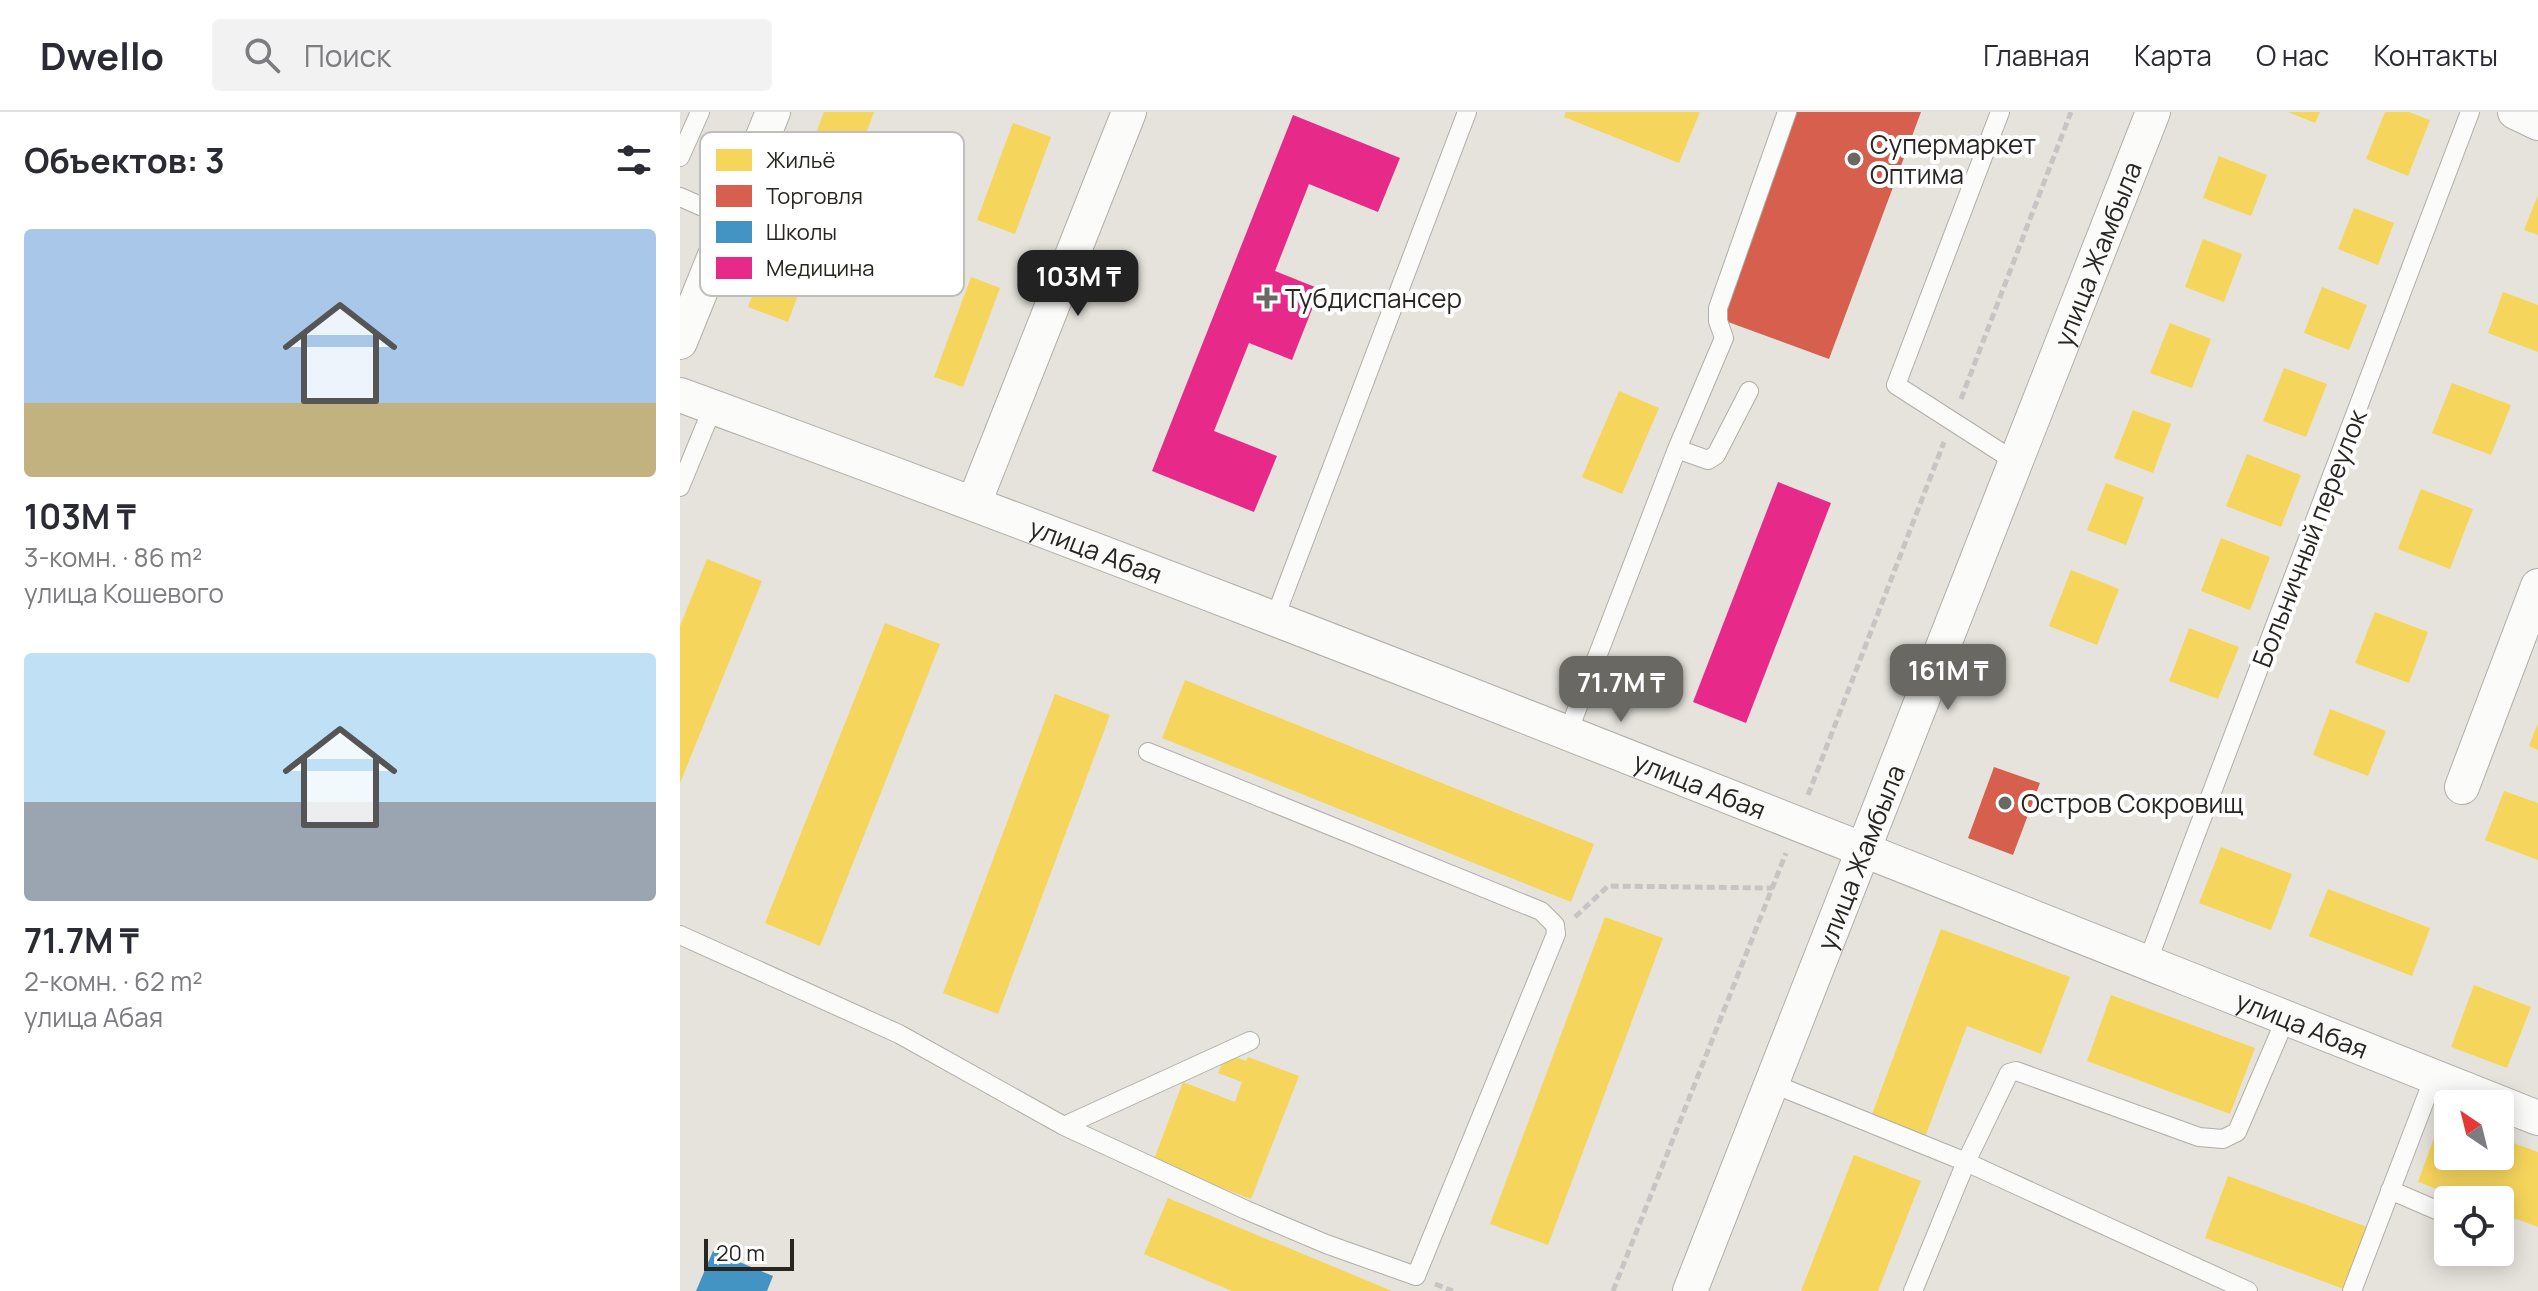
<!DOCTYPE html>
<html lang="ru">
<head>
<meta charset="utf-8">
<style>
	:root { --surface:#fff; --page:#f2f2f3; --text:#2b2b33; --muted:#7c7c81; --line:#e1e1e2; --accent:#6a6862 }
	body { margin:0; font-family:Manrope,sans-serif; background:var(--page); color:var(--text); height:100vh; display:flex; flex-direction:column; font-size:30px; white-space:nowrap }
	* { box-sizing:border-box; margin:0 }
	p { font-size:26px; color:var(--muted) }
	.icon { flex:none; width:44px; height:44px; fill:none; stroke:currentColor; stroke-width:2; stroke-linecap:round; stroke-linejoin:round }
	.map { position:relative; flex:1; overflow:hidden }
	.sheet { display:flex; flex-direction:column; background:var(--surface); width:680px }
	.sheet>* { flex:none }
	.needle { width:52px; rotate:325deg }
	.fabs { position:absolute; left:1754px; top:978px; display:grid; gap:16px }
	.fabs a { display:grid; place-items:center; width:80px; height:80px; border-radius:8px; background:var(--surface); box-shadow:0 4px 20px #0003; font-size:40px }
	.scale { position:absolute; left:24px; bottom:20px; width:90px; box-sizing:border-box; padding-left:8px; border:4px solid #282621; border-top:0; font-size:22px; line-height:28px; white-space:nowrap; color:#282621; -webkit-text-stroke:6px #fff; paint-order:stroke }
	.price { position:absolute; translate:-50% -68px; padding:0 18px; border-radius:16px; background:var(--accent); color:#fff; font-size:26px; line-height:52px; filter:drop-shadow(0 2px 4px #0008) }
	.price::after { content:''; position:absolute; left:50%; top:48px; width:24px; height:18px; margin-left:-12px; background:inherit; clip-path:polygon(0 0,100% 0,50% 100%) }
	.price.on { background:#222; color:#fff }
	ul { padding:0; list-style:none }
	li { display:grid; align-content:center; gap:16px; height:424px; padding:0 24px }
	li span { display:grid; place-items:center; height:248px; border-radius:8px; color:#555 }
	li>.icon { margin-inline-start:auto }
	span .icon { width:144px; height:144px; fill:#fffc; stroke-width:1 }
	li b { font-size:34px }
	h2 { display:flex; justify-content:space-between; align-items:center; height:96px; padding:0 24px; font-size:34px }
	header { display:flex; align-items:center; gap:48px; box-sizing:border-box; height:112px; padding:0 40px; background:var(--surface); border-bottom:2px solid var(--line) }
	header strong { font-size:38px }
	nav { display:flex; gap:44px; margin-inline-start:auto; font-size:28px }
	.search { width:560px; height:72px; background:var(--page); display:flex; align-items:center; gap:20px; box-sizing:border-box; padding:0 28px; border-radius:8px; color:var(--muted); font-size:30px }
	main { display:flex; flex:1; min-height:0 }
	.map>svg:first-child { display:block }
</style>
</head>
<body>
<header>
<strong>Dwello</strong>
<div class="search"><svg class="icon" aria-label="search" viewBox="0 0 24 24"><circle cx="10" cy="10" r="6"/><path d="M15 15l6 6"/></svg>Поиск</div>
<nav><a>Главная</a><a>Карта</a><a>О нас</a><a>Контакты</a></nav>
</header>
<main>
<section class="sheet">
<h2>Объектов: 3<svg class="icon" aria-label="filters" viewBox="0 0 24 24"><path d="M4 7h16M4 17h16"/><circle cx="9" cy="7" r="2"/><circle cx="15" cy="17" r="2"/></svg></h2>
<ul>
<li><span style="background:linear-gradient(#a9c7e8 70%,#c2b280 0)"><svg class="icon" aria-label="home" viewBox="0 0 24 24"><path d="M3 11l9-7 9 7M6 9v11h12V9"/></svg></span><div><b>103M ₸</b><p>3-комн. · 86 m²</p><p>улица Кошевого</p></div></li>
<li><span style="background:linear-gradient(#bfe0f5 60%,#9aa5b1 0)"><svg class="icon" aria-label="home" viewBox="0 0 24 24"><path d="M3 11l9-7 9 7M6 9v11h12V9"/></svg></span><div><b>71.7M ₸</b><p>2-комн. · 62 m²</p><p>улица Абая</p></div></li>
</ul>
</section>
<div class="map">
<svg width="1858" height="1179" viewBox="0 0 1858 1179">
	<rect width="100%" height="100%" fill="#e6e3dc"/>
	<path fill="#f6d55c" d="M144,0H194L173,56L129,40Z
		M886,0H1020L999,51L884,5Z
		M1608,0H1640L1635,11Z
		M1705,0H1729L1750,8L1728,64L1686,47Z
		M333,11L371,25L335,122L297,108Z
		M1539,44L1587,63L1571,104L1523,86Z
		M1858,83V123L1844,118Z
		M1674,96L1714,111L1698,153L1658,137Z
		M104,100L143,115L108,210L68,195Z
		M1523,127L1562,142L1544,190L1505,175Z
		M291,165L320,176L283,275L254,265Z
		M1642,175L1687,193L1669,238L1624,221Z
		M1823,180L1858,193V240L1808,221Z
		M1490,211L1531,227L1512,276L1470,261Z
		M1604,256L1647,272L1626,325L1583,309Z
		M1772,271L1831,293L1811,343L1752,321Z
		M939,279L979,296L942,382L902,365Z
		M1453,298L1491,312L1473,361L1434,346Z
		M1567,342L1621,363L1601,415L1546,394Z
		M1426,371L1464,385L1446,433L1407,418Z
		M1741,377L1793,397L1770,457L1718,437Z
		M1541,426L1590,445L1570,498L1521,479Z
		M27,447L82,469L0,671V514Z
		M1391,458L1439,477L1417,533L1369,514Z
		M1695,500L1748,520L1729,571L1675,551Z
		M205,511L260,532L140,834L85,811Z
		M1509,516L1559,535L1538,587L1489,569Z
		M505,568L914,732L891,790L482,626Z
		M375,582L430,603L318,902L263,881Z
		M1650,597L1706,619L1688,664L1633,643Z
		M1858,611V638L1849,634Z
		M1824,679L1858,691V748L1805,728Z
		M1541,735L1612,762L1591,818L1519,791Z
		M1648,777L1750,816L1732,864L1629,824Z
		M925,805L983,826L868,1133L810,1112Z
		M1261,817L1390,865L1361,942L1287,914L1245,1025L1191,1005Z
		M1794,873L1851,895L1827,956L1771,935Z
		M1431,883L1575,936L1550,1002L1407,949Z
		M546,942L566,949L568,945L619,964L571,1087L473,1050L503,970L555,990L562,970L538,961Z
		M1762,1004L1768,1006V1044H1820V1026L1858,1040V1115L1820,1101V1088H1786L1738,1070Z
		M1174,1043L1241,1069L1198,1179H1121Z
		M1548,1064L1687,1115L1664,1177L1525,1126Z
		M488,1086L712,1179H552L464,1142Z"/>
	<path fill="#d6604d" d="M1117,0H1241L1149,247L1040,207Z
		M1314,655L1360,671L1333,743L1288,726Z"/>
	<path fill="#4393c3" d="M33,1139L93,1164L87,1179H16Z"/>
	<path fill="#e7298a" d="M613,3L720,46L698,100L629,72L595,159L640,177L612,248L569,231L534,319L597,344L574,400L472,359Z
		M1098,370L1151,391L1066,611L1013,590Z"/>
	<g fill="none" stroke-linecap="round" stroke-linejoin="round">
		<defs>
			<path id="service" d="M1320,0L1216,273L1336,350
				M0,45L20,0
				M0,85L48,106
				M997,337L1028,348L1036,343L1069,279
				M0,375L33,295
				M594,508L787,0
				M887,623L997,337L1044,226L1038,209V196L1107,0
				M0,823L219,922L384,1014L566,1098L646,1132L736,1164L876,822L875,813L861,799L468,640
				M1467,851L1790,0
				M1091,971L1286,1050L1568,1179
				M384,1014L570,929
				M1710,1078L1768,1103
				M1233,1179L1286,1050L1329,961L1336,959L1519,1025L1543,1027L1557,1020L1606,906
				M1672,1179L1754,965"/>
			<g id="minor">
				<path d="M1835,0L1858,11"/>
				<path d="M0,230L93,0"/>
				<path id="s1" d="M0,283C624,511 1240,761 1858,1006"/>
				<path d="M294,391L449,0"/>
				<path d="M1782,675L1858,474"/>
				<path id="s2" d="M1010,1179L1473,0"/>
			</g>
		</defs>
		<use href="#service" stroke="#b0aea8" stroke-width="20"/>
		<use href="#minor" stroke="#b0aea8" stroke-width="36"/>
		<path stroke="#c6c5c3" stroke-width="5" stroke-dasharray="8 4" stroke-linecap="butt" d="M1281,287L1391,0
			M1128,683L1264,330
			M895,805L928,774L1092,776
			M755,1172L773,1179
			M933,1179L1106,741"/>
		<use href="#service" stroke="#fbfbfa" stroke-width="18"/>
		<use href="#minor" stroke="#fbfbfa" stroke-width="34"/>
	</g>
	<g fill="#6a6862" stroke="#fff" stroke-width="3">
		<circle cx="1174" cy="47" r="8"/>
		<path d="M583 174h8v8h8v8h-8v8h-8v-8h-8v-8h8z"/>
		<circle cx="1325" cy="691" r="8"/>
	</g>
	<g text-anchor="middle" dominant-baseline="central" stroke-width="8" stroke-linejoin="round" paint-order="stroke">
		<g font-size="26" fill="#282621" stroke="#fff" text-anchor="start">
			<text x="1190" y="32">Супермаркет<tspan x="1190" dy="30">Оптима</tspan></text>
			<text x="605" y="186">Тубдиспансер</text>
			<text x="1341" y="691">Остров Сокровищ</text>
		</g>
		<g font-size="26" fill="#282621" stroke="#fff">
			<text stroke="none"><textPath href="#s2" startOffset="1114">улица Жамбыла</textPath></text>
			<text transform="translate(1629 426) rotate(-69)">Больничный переулок</text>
			<text stroke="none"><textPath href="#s1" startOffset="444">улица Абая</textPath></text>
			<text stroke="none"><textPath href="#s1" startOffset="1092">улица Абая</textPath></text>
			<text stroke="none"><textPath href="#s2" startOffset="466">улица Жамбыла</textPath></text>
			<text stroke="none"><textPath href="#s1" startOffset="1740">улица Абая</textPath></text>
		</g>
	</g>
	<rect x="20" y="20" width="264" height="164" rx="12" fill="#fff" stroke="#bebebc" stroke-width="2"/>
	<rect x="36" y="37" width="36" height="22" fill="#f6d55c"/>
	<rect x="36" y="73" width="36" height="22" fill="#d6604d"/>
	<rect x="36" y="109" width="36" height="22" fill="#4393c3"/>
	<rect x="36" y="145" width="36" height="22" fill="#e7298a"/>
	<g font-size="22" fill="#282621">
		<text x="86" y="56">Жильё</text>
		<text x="86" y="92">Торговля</text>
		<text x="86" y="128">Школы</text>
		<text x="86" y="164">Медицина</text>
	</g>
</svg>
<div class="fabs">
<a><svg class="needle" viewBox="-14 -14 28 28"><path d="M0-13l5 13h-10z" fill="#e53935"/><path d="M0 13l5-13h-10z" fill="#7c7c81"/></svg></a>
<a><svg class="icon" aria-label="locate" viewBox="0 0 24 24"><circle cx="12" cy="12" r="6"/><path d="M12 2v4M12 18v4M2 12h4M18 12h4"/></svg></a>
</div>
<div class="scale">20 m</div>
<b class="price on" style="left:398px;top:206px">103M ₸</b>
<b class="price" style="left:1268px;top:600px">161M ₸</b>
<b class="price" style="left:941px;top:612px">71.7M ₸</b>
</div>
</main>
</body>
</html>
